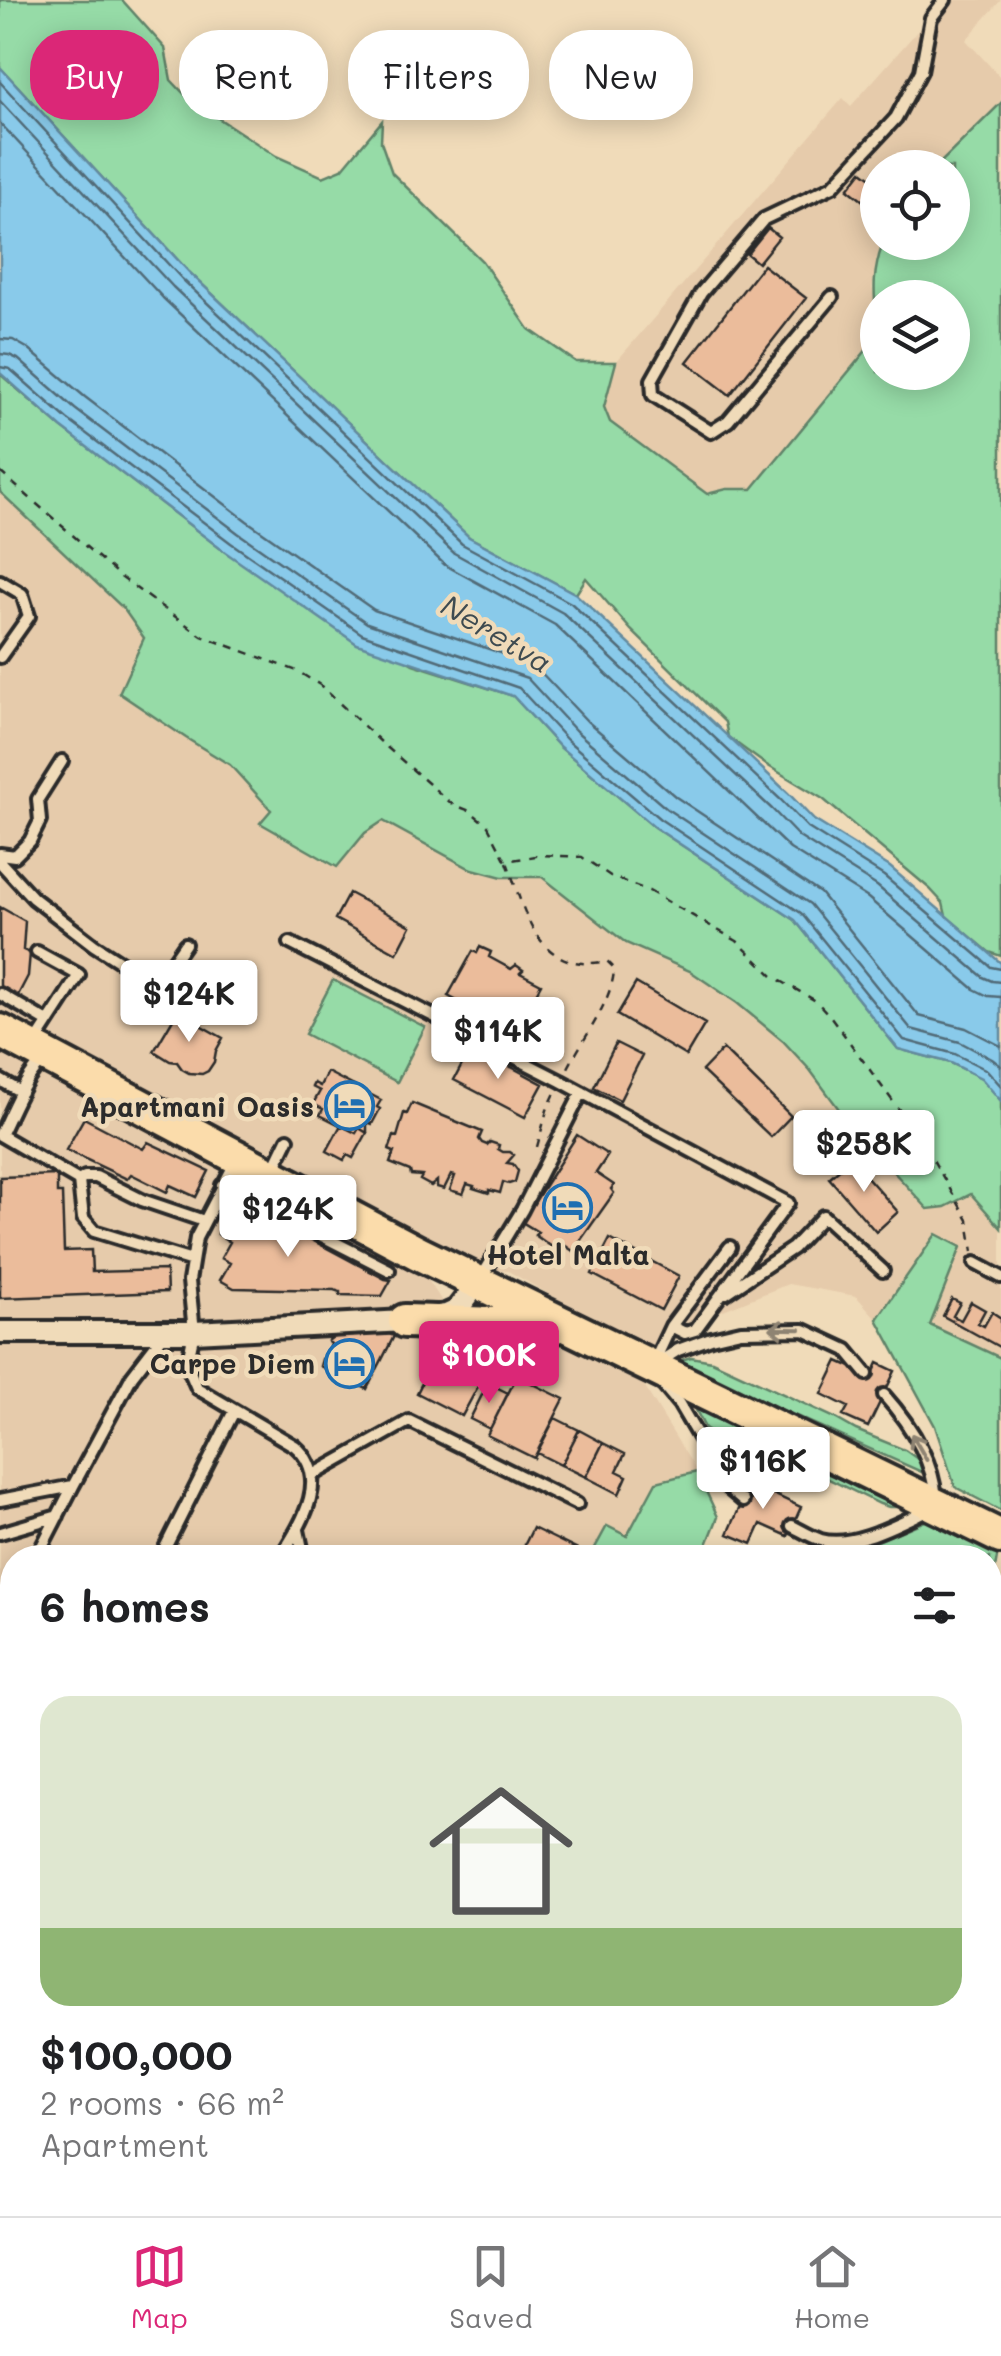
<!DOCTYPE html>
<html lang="en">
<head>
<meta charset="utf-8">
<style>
	:root { --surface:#fff; --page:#f6f6f6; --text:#202124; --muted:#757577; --line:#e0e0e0; --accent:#db2777 }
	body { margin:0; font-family:Mali,sans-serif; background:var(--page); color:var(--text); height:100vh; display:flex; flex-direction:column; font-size:38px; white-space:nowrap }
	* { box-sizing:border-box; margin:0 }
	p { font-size:32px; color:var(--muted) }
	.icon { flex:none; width:55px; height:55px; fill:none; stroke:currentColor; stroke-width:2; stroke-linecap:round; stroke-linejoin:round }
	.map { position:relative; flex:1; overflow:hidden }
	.sheet { position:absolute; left:0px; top:1545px; width:1002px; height:672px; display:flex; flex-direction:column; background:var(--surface); border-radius:40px 40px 0 0; box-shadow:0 5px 25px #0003 }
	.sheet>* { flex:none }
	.banner { position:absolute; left:30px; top:30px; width:942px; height:90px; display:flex; gap:20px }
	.fabs { position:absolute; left:860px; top:150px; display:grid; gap:20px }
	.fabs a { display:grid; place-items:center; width:110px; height:110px; border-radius:50%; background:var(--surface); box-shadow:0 5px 25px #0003; font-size:50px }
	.price { position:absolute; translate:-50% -85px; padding:0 22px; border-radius:10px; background:#fff; color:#222; font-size:32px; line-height:65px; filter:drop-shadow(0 2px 5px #0008) }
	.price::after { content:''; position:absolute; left:50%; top:60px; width:30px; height:22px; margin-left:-15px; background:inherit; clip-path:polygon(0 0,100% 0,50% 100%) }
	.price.selected { background:var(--accent); color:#fff }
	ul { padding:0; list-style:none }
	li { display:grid; align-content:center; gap:20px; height:530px; padding:0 40px }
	li span { display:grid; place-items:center; height:310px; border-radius:30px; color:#555 }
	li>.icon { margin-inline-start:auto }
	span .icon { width:180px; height:180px; fill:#fffc; stroke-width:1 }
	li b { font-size:42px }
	h2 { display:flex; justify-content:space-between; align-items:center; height:120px; padding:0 40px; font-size:42px }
	.chip { padding:0 35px; border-radius:40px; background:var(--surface); box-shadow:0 5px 25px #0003; font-size:35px; line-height:90px }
	.chip.selected { background:var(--accent); color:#fff }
	.dock { display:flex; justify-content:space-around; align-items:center; height:140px; border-top:2px solid var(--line); background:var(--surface); font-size:28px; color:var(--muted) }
	.dock a { display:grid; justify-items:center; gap:5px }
	.dock .selected { color:var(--accent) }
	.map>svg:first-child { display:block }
</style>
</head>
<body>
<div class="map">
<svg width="1001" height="2216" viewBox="0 0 1001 2216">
	<rect width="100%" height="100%" fill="#f0dbb9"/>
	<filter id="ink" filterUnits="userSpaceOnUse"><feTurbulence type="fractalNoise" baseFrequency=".01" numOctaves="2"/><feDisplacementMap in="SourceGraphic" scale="20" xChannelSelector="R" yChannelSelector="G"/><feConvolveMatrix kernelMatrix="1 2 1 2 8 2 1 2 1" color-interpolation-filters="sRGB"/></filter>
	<g filter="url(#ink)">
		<path fill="#e6cbab" d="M945,0H1001L966,40L1001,78V103L936,167L878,168V242L883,243L877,258L872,288L878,320L877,331L873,342L752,489H727L707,494L610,422L604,408L616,362L843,98L851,106Z
			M0,492L123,608L144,639L120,693L186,738L230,765L271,810L261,823L365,833L383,821L410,837L502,877L542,876L626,943L690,971L737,1003L783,1041L810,1070L853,1128L927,1209L945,1207L971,1194L1001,1228V1358L930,1325L961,1247L936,1234L877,1319L856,1296L788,1284L701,1319L648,1350L508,1271L394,1260L428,1280L464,1335L559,1344L636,1373L697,1472L656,1482L627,1536L607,1527L590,1557L12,1558V1733L0,1719Z
			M1001,1766V2216H450L440,2205H990V1787Z"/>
		<path fill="#96dba7" stroke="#608369" stroke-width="2.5" d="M0,0H122L165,48L171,80L189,99L276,156L323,177L342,169L382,121L381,142L392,173L482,261L529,329L576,362H616L604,407L610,422L707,494L727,489H752L873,342L877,331L878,372H952V298H878L877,320C873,290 873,271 883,243L952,242V168L936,167L1001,103V956L989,952L946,916L943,903L930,889L823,799L765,764L728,737L725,722L631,630L586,578L576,594L469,537L189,272L0,67Z
			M0,374L61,427L225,552L413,664L513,696L560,747L654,827L795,920L898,1049L951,1063L982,1078L1001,1101V1228L971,1194L945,1207L928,1209L853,1128L810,1070L783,1041L737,1003L690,971L626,943L542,877H502L469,868L383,821L365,833L337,867L260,823L271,810L230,765L186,738L119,693L144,638L123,608L0,492Z
			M333,980L425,1027L397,1082L305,1034Z
			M936,1234L961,1247L930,1325L1001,1358V1511L955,1487L935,1426L877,1319Z
			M691,1357L712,1361L833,1417L856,1430L905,1450L919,1460L926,1474L675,1362Z
			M701,1407L907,1507H889L880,1504L761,1446L727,1441L705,1428L696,1410Z
			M697,1472L718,1517L706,1547L732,1557H590L607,1526L627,1536L656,1482Z
			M932,1518L998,1552L993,1580L990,1586V1558H837Z"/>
		<path fill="#89caea" stroke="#638a9e" stroke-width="2.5" d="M0,67L189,272L469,537L576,594L788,793L814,820L890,867L1001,963V1101L981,1078L951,1063L898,1049L795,920L654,827L560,747L513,696L357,644L225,552L61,427L0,373Z"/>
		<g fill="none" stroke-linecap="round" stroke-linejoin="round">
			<path stroke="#516b77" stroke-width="2.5" d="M0,82L182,279L462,544L571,603L781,800L808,828L884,876L991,967L1001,969
				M0,101L173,287L454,553L563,613L772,809L799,837L877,886L983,977L992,981L1001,982
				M0,123L163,298L445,565L555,625L790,849L868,898L974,989L988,996L1001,997
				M0,339L13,340L27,348L85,397L247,521L374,610L533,664L587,721L676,797L820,893L919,1016L966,1028L1001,1046
				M0,354L9,355L18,359L75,409L238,533L367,623L527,678L576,731L667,809L810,904L911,1029L960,1042L992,1059L1001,1066
				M0,367L10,369L67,419L231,543L362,634L519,688L567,740L660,819L801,913L904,1040L955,1054L987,1070L1001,1086"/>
		</g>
		<path fill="#ebbc9b" stroke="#2b2b2b" stroke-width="2.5" d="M862,171L878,183V191L867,204L848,189Z
			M768,228L779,237L758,263L747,254Z
			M763,265L806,298L730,395L687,362Z
			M349,893L411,926L397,953L335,919Z
			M0,907L25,921L23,950L30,953L28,976L17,997L0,989Z
			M480,947L491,952L489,957L511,969L516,965L523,970L520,973L541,984L515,1032L448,996L473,951L477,953Z
			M636,983L705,1024L686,1056L617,1015Z
			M177,1012L223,1038L216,1051L214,1062L208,1071L202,1074L189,1073L182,1069L177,1062L170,1061L154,1051Z
			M616,1043L642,1056L620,1100L594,1087Z
			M472,1046L543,1084L525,1117L454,1080Z
			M723,1049L791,1116L771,1137L702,1071Z
			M327,1072L381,1100L377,1107L380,1109L372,1124L367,1122V1133L359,1128L356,1133L320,1115L323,1109L313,1104L320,1091L312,1087L314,1083L320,1086Z
			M412,1103L482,1132L479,1139L482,1143L487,1145L490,1142L499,1145L498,1149L503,1152H510L514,1155L507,1163L513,1164L518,1171L515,1182L509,1184L503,1182L500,1193L489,1190V1193L473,1188L474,1186L467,1184L463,1194L450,1190L455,1176L451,1175L444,1189L437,1187V1181L431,1186L420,1180L422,1176L411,1175L410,1171L390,1163L394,1152L389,1150L394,1136L397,1137L404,1113L407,1114Z
			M84,1118L143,1149L148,1142L209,1171L196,1197L170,1185L167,1192L131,1174L127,1179L66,1150Z
			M341,1125L356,1133L359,1128L367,1133L353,1158L347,1155L344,1160L327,1151Z
			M577,1135L608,1155L596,1173L614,1185L611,1189L614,1193L573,1251L557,1240L552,1247L535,1235L538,1232L522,1222Z
			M851,1159L898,1212L876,1232L829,1178Z
			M57,1175V1193H62L64,1251L91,1250L92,1272L166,1270L167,1292L0,1298V1177Z
			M234,1205H240L275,1225L278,1222L385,1279L391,1280L382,1296L340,1295V1292L334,1290L234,1288L220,1280L230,1263L221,1258L230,1242L218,1234Z
			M610,1239L679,1276L661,1310L592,1274Z
			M952,1299L960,1303L953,1316L961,1320L971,1302L985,1310L978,1323L984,1326L992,1312L1001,1318V1348L943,1316Z
			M387,1333L394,1336L367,1389L320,1366L322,1359L325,1360L331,1344L328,1341L333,1337Z
			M436,1355L482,1379L462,1416L417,1393Z
			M838,1361L872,1376L878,1363L895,1371L868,1427L843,1416L848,1407L822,1394Z
			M517,1376L564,1399L534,1458L487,1435Z
			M488,1383L508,1393L490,1429L470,1419Z
			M555,1418L579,1430L561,1465L537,1453Z
			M579,1430L603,1443L586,1477L561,1465Z
			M603,1443L625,1454L617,1471L627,1476L619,1494L586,1477Z
			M754,1475L778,1485L773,1494L801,1507L788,1536L761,1524L752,1544L728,1534Z
			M533,1528L582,1552L579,1558H518Z
			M990,1636L1001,1642V1709L990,1703Z
			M990,2105L1001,2110V2216H908L914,2205H990Z
			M19,2205H46L40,2216H23L24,2214L16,2210Z"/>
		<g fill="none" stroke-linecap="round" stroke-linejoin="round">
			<defs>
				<path id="lane" d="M832,297L728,421L711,432L653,395L652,380L701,293L764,219L833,186L896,118L921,71L931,18L945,0
					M0,581L22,594L29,616L0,657
					M0,854L15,856L30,841L40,821L38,799L62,761
					M0,862L33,898L94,945L136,972L165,973L185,944
					M290,943L561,1081L788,1203L695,1330L685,1333L671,1326
					M0,994L48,1022
					M35,1043L79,975L37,952
					M0,1080L21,1092
					M0,1135L79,1181L85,1177H96L142,1200L204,1221
					M0,1135C13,1109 23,1079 45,1059
					M235,1163L196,1238L189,1281L194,1332L187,1365L197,1388L295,1446C332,1478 301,1524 280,1558
					M273,1170L288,1139
					M79,1181L83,1218L94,1231L192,1261
					M222,1185L389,1270
					M975,1263L1001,1277
					M481,1278L522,1210L582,1092
					M726,1293L793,1248L823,1216L883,1271
					M654,1362L671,1326L730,1247
					M656,1364L678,1350L711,1338L741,1331L804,1330L847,1350L867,1374
					M663,1385L679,1404L729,1489L743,1501
					M884,1395C910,1424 933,1460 936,1499
					M313,1475L409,1421L577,1504
					M0,1500L73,1486L132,1376L165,1333
					M792,1526C802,1531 811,1537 821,1540C853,1549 899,1523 927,1510
					M298,1530L304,1558
					M0,1533L58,1516
					M36,1558L73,1486
					M160,1558L234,1411
					M0,1624L12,1600
					M990,1625L1001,1602
					M990,1957L999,1965L1001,1973
					M990,2006L1001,1984
					M621,2205L631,2216
					M877,2216L883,2205"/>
				<path id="street" d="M0,1332H194L405,1321L446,1315L457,1310L478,1283
					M0,2213L5,2216"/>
				<path id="primary" d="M0,1031L418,1253L1001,1537
					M405,1321L556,1326"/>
			</defs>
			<use href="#lane" stroke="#2b2b2b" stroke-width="18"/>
			<use href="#street" stroke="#2b2b2b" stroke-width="28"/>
			<use href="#primary" stroke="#2b2b2b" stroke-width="40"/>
			<path stroke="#2b2b2b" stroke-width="2.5" stroke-dasharray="8 8" stroke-linecap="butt" d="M0,472L122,578L202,636L297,671L320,685L382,743L452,804L470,811L488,826L506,861L542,855L582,857L612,877L649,891L737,941L774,977L816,1001L831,1017L922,1141L968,1220L973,1252
				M507,862C525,912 537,976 607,961L614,968C614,999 582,1040 568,1068
				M537,1147L547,1110L555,1093"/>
			<use href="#lane" stroke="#f0dbb9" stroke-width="10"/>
			<use href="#street" stroke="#f0dbb9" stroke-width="20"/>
			<use href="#primary" stroke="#fbdcab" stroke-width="32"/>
			<path stroke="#2b2b2b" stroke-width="5" stroke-dasharray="15 8" stroke-linecap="butt" d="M0,2126L12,2133
				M151,2205L172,2216"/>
		</g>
		<defs><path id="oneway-shaft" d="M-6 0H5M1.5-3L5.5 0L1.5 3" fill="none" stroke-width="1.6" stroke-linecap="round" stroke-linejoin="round" transform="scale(2.5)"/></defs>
		<g stroke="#8e8372">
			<use href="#oneway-shaft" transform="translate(785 1329) rotate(-179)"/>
			<use href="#oneway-shaft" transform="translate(919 1447) rotate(-120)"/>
		</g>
	</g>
	<defs>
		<symbol id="hotel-ring" viewBox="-11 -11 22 22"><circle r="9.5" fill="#f0dbb9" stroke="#1f6fb2" stroke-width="1.5"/><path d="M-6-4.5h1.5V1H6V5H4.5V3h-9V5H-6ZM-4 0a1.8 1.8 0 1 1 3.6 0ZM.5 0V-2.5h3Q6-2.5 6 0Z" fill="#1f6fb2"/></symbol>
	</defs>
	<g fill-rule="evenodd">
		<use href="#hotel-ring" x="322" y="1078" width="55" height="55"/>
		<use href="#hotel-ring" x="540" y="1180" width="55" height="55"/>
		<use href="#hotel-ring" x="322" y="1336" width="55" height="55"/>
	</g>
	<g text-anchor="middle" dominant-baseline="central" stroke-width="9" stroke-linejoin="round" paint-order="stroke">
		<g font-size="28" font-weight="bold" fill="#2b2b2b" stroke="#f0dbb9" text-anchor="end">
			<text x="314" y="1106">Apartmani Oasis</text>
			<text x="568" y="1254" text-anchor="middle">Hotel Malta</text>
			<text x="315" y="1363">Carpe Diem</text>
		</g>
		<g font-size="30" font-style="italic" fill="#3e4b51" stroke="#f0dbb9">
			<text transform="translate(497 633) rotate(31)">Neretva</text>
		</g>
	</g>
</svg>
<div class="fabs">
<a><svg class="icon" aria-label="locate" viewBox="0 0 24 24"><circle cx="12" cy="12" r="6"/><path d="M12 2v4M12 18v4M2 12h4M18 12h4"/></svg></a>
<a><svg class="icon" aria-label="layers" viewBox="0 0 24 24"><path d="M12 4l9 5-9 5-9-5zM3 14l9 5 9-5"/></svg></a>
</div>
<b class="price" style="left:189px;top:1045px">$124K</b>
<b class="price" style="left:498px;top:1082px">$114K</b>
<b class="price" style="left:864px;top:1195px">$258K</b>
<b class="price" style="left:288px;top:1260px">$124K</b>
<b class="price selected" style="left:489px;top:1406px">$100K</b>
<b class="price" style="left:763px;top:1512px">$116K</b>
<div class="banner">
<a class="chip selected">Buy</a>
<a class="chip">Rent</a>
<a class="chip">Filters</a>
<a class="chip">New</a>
</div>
<section class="sheet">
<h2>6 homes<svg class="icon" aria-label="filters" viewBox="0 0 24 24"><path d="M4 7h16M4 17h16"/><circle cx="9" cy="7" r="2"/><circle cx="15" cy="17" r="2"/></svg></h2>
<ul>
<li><span style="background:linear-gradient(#dfe7d0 75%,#8fb573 0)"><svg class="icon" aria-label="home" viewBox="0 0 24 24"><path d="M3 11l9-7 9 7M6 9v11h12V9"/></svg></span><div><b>$100,000</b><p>2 rooms · 66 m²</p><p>Apartment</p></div></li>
</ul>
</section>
</div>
<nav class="dock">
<a class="selected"><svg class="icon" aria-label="map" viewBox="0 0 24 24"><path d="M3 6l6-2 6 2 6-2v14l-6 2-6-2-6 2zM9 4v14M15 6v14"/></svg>Map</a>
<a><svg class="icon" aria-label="saved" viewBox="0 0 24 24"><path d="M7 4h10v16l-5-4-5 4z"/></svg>Saved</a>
<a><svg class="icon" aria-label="home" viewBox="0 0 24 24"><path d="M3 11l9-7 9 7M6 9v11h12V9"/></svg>Home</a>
</nav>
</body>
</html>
